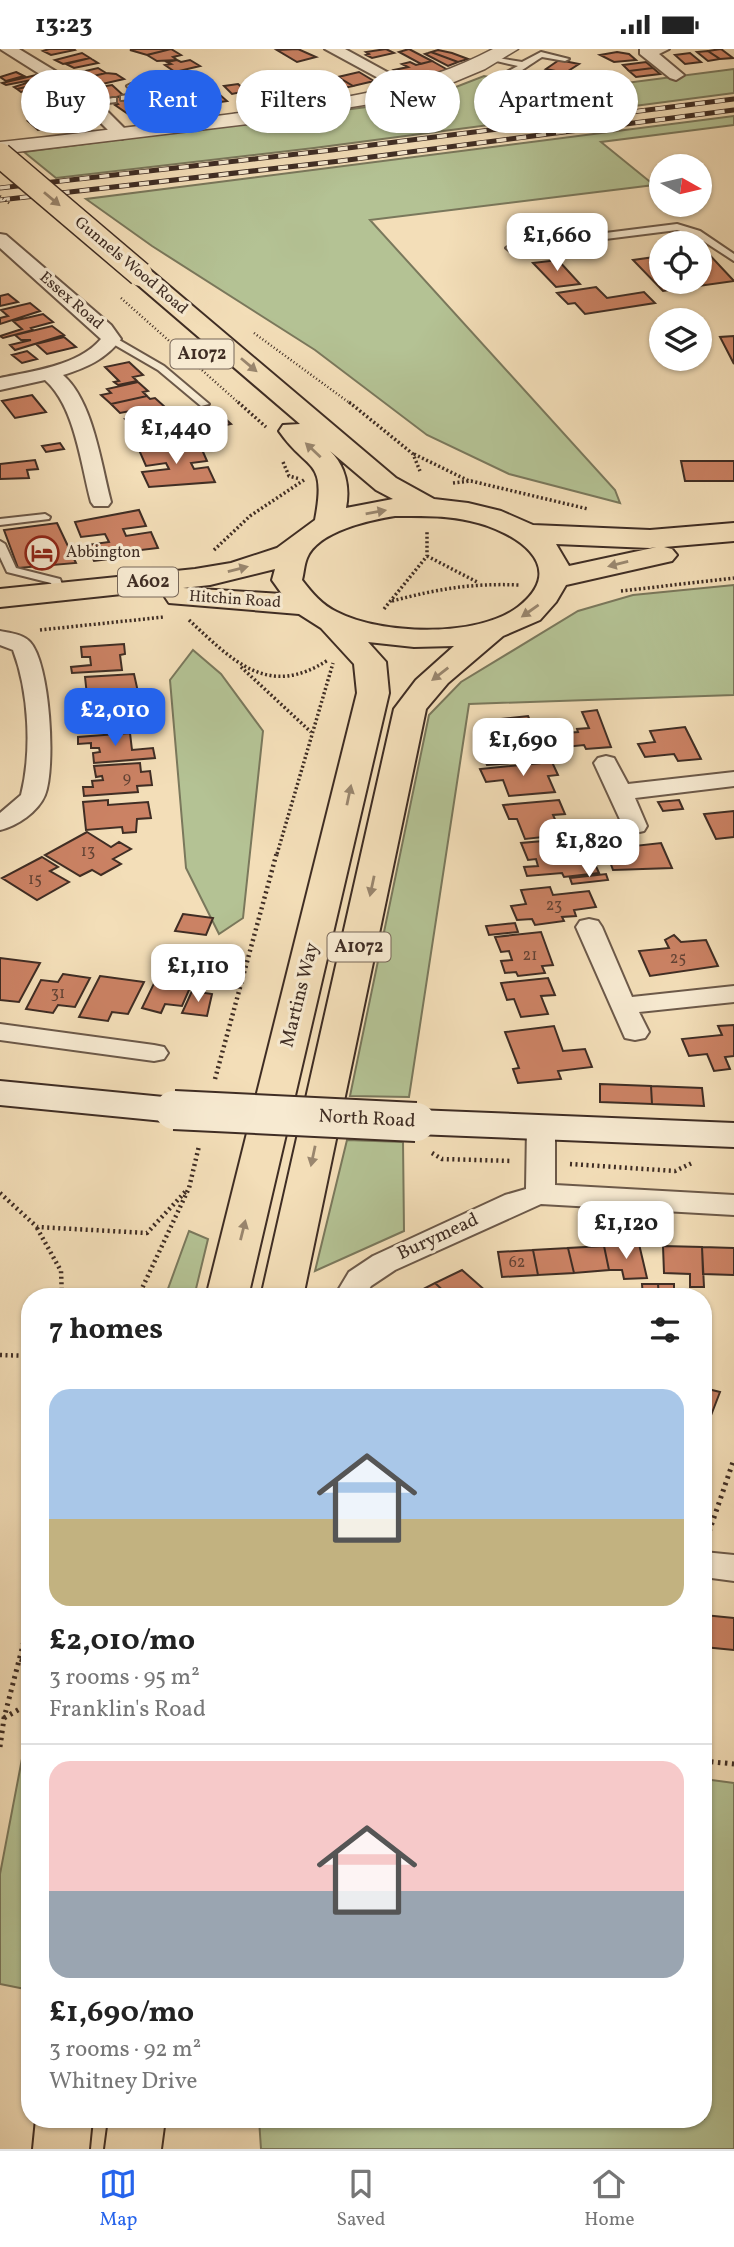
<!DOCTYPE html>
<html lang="en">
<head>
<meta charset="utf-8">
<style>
	:root { --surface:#fff; --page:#f6f6f6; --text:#222; --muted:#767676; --line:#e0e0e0; --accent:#2563eb }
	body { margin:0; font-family:Vollkorn,serif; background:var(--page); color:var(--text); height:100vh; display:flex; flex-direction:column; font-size:26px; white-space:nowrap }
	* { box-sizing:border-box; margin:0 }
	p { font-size:23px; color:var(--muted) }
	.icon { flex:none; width:38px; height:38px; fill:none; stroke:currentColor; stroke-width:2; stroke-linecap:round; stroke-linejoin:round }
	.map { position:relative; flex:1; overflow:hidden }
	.details { position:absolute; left:21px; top:1239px; width:691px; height:840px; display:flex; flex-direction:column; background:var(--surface); border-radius:28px; box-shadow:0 2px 5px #0004 }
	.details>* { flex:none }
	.banner { position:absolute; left:21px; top:21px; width:693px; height:63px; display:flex; gap:14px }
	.needle { width:46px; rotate:98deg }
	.tools { position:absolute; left:649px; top:105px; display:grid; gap:14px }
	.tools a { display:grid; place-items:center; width:63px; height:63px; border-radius:50%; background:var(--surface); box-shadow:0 2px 5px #0004; font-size:35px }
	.price { position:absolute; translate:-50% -60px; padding:0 16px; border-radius:14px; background:#fff; color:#222; font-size:23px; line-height:46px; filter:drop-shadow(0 2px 4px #0008) }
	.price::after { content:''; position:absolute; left:50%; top:42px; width:21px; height:16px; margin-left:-10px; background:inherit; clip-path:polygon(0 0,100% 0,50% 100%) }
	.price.current { background:var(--accent); color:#fff }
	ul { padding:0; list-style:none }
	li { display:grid; align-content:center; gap:14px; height:371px; padding:0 28px }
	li+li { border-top:2px solid var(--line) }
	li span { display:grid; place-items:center; height:217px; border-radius:21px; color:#555 }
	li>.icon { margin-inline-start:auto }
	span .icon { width:126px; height:126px; fill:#fffc; stroke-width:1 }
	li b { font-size:30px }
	h2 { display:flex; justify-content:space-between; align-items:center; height:84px; padding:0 28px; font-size:30px }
	.chip { padding:0 24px; border-radius:32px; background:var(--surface); box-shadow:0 2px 5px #0004; font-size:24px; line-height:63px }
	.chip.current { background:var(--accent); color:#fff }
	.status { display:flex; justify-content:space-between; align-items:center; height:49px; padding:0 35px; background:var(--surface); direction:ltr }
	.status svg { height:19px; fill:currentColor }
	.menu { display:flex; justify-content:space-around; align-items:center; height:98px; border-top:2px solid var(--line); background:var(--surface); font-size:19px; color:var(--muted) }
	.menu a { display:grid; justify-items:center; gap:4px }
	.menu .current { color:var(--accent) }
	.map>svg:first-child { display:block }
</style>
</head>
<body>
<div class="status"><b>13:23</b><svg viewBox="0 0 49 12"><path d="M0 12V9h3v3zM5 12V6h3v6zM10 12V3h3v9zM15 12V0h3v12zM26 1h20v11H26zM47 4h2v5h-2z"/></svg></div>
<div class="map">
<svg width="734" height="2100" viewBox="0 0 734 2100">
	<rect width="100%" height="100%" fill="#f3deb8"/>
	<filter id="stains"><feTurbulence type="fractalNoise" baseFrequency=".00286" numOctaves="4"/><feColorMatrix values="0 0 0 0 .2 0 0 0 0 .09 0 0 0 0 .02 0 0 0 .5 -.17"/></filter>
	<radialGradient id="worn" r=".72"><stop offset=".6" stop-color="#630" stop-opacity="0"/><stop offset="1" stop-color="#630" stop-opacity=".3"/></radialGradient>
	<path fill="#b4c294" stroke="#7a785c" stroke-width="2" d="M734,20V44L314,99L56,129L24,103L382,56L443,43L484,27L500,30L518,48Z
		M734,67V76L601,93L654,136L370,171L615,441L620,454L509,425L427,386L315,301L152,197L86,150Z
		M734,536V646L469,655L409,1048L350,1047L429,666L461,633L578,562L633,546Z
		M193,601L221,625L263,682L243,869L219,885L186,819L170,631Z
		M347,1091L403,1093L404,1182L315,1222Z
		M189,1182L208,1190L194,1248H165Z
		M30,1690V1941L0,1935V1825L25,1694Z
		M704,1730L734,1734V2100H261L259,2070H704Z"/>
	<path fill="#cb8264" stroke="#3f2d24" stroke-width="2" d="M49,0H74L75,1L51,6L43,2Z
		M136,0H171L147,6L130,1Z
		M171,0L181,6L173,8L177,11L157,12L147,6Z
		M298,0L316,8L297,13L277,1Z
		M386,0L394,4L372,9L366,6L369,5L366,3Z
		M409,0L432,12L421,15L399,3Z
		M721,0L733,9L720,10L708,2Z
		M438,1L452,4L468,10L458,13L431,3Z
		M708,2L720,10L708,12L697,3Z
		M431,3L458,13L448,17L425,5Z
		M617,3L629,5L636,11L614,13L600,6Z
		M82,4L90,9L63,15L55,11Z
		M690,4L701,13L685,15L675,6Z
		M90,9L98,14L74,19L66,15Z
		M177,11L181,13L190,11L200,17L175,23L165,16L171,15L167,13Z
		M559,11L579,15L565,24L546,20Z
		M432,12L448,21L410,30L394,21L408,18L402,15L410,13L416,16Z
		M646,13L653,19L629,22L623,16Z
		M98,19L106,24L85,29L77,24Z
		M653,19L660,25L636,28L629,22Z
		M547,21L567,26L554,34L536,30Z
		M16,23L24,27L6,32L0,28Z
		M359,23L374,32L353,37L338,28Z
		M106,24L116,25L124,30L98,36L89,28Z
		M285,25L297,32L285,34L288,37H285L293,45L275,48L266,39L272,38L269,36L282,34L274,27Z
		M36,26L42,29L6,36L2,34Z
		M338,28L353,37L339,40L323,31Z
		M42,29L48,33L17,40L14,38Z
		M319,30L334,38L320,42L304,34Z
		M536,31L551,35L539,42L524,39Z
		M48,33L54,36L21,43L17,40Z
		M238,35L246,42L232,45L224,37Z
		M54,36L60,40L30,47L27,44Z
		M112,36L124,47L105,50L94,39Z
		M266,39L275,48L257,50L248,42Z
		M59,44L63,48L57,49L65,55L46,59L38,52L44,51L40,48Z
		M220,46L227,52L207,55L202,48Z
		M121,47L126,51L133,50L143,60L170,54L176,62L128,65L115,56L118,55L111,49Z
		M202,48L207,55L188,57L182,51Z
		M65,55L75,63L55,67L46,59Z
		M80,62L91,71L38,81L28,72Z
		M705,201L734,232L663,242L633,211L662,207V233H700V202Z
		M558,211L580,235L556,238L533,214Z
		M596,238L607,249L644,243L655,254L585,265L575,254L568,255L557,244Z
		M8,245L18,253L0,257V247Z
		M30,254L40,262L0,275V269L8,267L1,261Z
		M43,265L53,273L31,279L33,281L3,289L0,287L22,280L13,272Z
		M52,277L64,286L15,301L10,296L31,291H21L15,286Z
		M734,287V315L720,288Z
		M64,288L76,298L47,305L36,295Z
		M27,302L37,310L22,314L12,306Z
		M129,313L143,326L133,328L137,332L118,336L114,333L119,332L105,318Z
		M138,333L148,342L143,343L147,347L111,355L101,346L111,344L107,340Z
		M32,346L46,363L15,369L2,352Z
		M147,347L150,350L155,349L166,359L135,366L130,362L120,364L111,355Z
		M161,361L166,365L174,363L184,373L148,381L143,375L133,378L125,370Z
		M220,365L231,375L200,382L189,372Z
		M60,394L64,400L46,403L42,397Z
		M200,396L207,412L191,414L194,420L208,418L215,433L149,438L142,423L169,420L166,414L146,417L139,401Z
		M35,411L38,420L27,421L29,429L0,430V415Z
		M681,412H734V432H685Z
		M139,461L146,477L123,480L126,487L151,483L158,499L124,503L126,508L94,512L87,496L109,493L105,485L81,488L75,473Z
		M57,474L76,514L18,519L4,481Z
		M124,595L125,605L120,606L122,621L72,624L71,618L91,616L90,608H82L81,598Z
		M134,625L138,643L109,645L110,651L78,653L77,647L87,646L85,628Z
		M110,654L111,660L137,658L141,678L92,682L88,656Z
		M597,661L611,698L586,700L584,696L555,699L549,685L578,683L577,680L589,679L582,663Z
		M528,667L537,689L508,692L500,670Z
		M685,678L701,710L678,712L674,705L645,708L638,695L655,693L650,682Z
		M130,684L132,701L153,699L155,709L94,714L93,704L100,703L99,699H91V694L78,695V688Z
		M506,699L512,714L487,716L481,701Z
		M552,713L558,726L548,727L555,743L509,747L503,731L486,733L480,720Z
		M140,714L141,723L150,722L152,736L137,737L138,743L84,747L83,738H93L92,732L103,731L102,727L96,728L94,717Z
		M108,751V756L148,753L151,769L137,770L136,783L123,784L122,778L86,781L83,753Z
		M559,751L565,765L553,766L562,786L525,790L517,770H509L503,756Z
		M679,751L683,760L663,762L658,753Z
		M734,762V788L716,790L704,765Z
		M87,783L111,798L119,793L131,800L113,810L121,815L101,826L92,821L80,827L45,806Z
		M566,790L574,810L592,808L599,824L564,828L562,824L527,827L524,818L538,817L536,810L528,811L521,794Z
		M661,794L672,819L613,821L608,807L637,803L634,797Z
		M42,808L58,818L50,822L69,833L37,851L2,829Z
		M606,825L608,831L572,835L570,829Z
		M550,838L553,846L589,842L596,858L574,861L576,867L562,868L564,872L535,876L532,870L517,871L511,857L526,855L521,841Z
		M183,865L213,869L206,886L175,882Z
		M515,874L518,883L489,886L486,877Z
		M541,883L553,916L542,917L545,924L518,927L516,923L505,924L501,912L512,911L509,902L501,903L495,888Z
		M674,886L681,893L706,891L718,917L650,927L639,902L669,899L665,891Z
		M0,909L40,914L19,953L0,951Z
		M161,920L196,925L182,957L165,955L161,964L142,959Z
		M63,925L90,929L75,958L58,956L53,964L26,960L41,931L58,933Z
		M100,927L144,933L128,965L112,963L108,972L79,968Z
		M548,929L555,946L541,947L548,965L521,968L514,950L507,951L501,934Z
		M192,942L212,945L207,967L182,964Z
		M734,976V1007L725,1008L730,1020L714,1022L707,1005L689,1007L682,990L722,986L718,977Z
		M554,977L563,1002L585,1000L592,1018L558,1022L561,1030L518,1034L513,1020L519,1019L505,983Z
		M600,1035L651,1037L652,1055L600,1053Z
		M651,1037L702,1039L704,1057L652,1055Z
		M639,1195L647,1229L624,1230L622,1221H609L604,1197Z
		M604,1197L609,1221L574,1224L568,1199Z
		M663,1197L702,1198L704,1238H690V1225L664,1224Z
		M702,1198L734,1199V1226L703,1225Z
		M568,1199L574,1224L538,1226L533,1201Z
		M533,1201L538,1226L502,1228L498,1203Z
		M462,1221L487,1243L478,1248H450L435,1234Z
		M435,1234L450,1248H408Z
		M642,1235H658L659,1248H643Z
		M658,1235H674V1248H659Z
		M704,1339L720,1343L710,1369L704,1368Z
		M704,1566L734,1569V1601L704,1598Z"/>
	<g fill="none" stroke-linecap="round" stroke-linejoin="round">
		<defs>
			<path id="service" d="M541,3L569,10L565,12L542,8C530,15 522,23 508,28L519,38L515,40L499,27L518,17L488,10L492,8L522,13Z
				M131,35L144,45V49L121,51V47L135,45L127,37Z
				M113,49H116V53L92,56L88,54Z
				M677,175L700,182L734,205V212L694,186L677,181L510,202L506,199L510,196Z
				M108,288H114L164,317L209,355L201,357L158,321L108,292Z
				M45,465L50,468L49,470L0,476V470Z
				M0,492L5,495L16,519L60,530L65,543L64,545H56L51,534L7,523L0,508Z"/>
			<path id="minor" d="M0,0H19L85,40L130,85L122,90L116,89L73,46Z
				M325,0H345L420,41L412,46L406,44Z
				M640,0H669L659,5L684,26L676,31L670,29L640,5Z
				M0,185L6,186L111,276L121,290C106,310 86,319 63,326C93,352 101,415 111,453L108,457H94L91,453C81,416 75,357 45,331L0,341V329C33,322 78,317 101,290L0,199Z
				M0,582C10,584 23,585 30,593C50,614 56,719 45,746C38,763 17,777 0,781V764L21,746C32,703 29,643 13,601L0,596Z
				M606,707L614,709L628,735L734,723V737L635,749L647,777L644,782L635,784L626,782L623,777L594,714L598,709Z
				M589,870L598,872L602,878L632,948L734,937V953L639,963L649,983L645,989L635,991L625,989L576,878L580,872Z
				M0,975L154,996L164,998L168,1004L164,1010L154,1012L0,991Z
				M541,1069L551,1072L555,1078V1136L734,1146V1166L541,1155L395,1221L371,1237L364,1248H334L349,1223L373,1207L505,1146L526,1140L527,1078L531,1072Z
				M704,1503L734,1506V1532L704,1528Z"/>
			<path id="tertiary" d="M493,0H518L485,20L454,33L382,53L248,75L0,105V93C78,85 155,75 232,65C322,53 412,43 493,0Z"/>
			<path id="secondary" d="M0,1032L174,1049L188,1052L193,1061L188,1070L174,1073L0,1056Z
				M416,1061L734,1074V1098L416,1085L402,1082L397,1073L402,1064Z"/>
			<path id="primary" d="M140,217L149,220L396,429L434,450L468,454L501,462L533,476L650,481L734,474V492L664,498L672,500L677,506L672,512L566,536L556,553L540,571L503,587L448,634L426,660L303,1248H261L394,660L416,631L454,597L414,598L368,593L386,613L389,644L248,1248H206L357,644L354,615L321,579L299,565L169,554L165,548L169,542L178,539L0,558V540L195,520L231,514L277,499L315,471C327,408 308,424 279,382L283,376L300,375L131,230L127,225L131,220ZM330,402L376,441L393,450L346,459C350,439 346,417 330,402ZM395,467C420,467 445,466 470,472C512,481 572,516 518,558C478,589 381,586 337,563C322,556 312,544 302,531C304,524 304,516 307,509C318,482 370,471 395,467ZM556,495L650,499L657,498L569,517ZM275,520L272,531L282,545L183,539L210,536Z
				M36,2070H92L89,2100H33Z
				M109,2070H165L161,2100H105Z"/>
		</defs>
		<use href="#service" stroke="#6c5949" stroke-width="4"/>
		<use href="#minor" stroke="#6c5949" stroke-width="4"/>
		<use href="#tertiary" stroke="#6c5949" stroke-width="3"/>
		<use href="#secondary" stroke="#3f2d24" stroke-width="4"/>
		<use href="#primary" stroke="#3f2d24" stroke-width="4"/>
		<path stroke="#3f2d24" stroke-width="2.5" stroke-dasharray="1 2.5" stroke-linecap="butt" d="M121,249L240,355
			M254,284L351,355"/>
		<path stroke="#3f2d24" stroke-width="3.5" stroke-dasharray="2 2.5" stroke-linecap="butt" d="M238,353L266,378
			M349,353L413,405L420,422
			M414,405L469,432
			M283,413L289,427L300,430
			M453,434L471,432L588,460
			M214,501L250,467L304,431
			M427,507L479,534
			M621,542L734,529
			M392,552C438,540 471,534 519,536
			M384,560L427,507V483
			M189,571C233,612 268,650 328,611
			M40,581L164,568
			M241,618L311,683
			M277,805L333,614"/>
		<path stroke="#3f2d24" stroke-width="4.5" stroke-dasharray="2 3.5" stroke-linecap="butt" d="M215,1030L277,803
			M432,1104L442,1110L512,1112
			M570,1115L675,1122L692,1114
			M0,1144L37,1178L147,1184L186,1142
			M37,1179L61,1222L62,1248
			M138,1248L189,1139L199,1097
			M0,1306L30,1307"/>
		<path stroke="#3f2d24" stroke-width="5" stroke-dasharray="2.5 4.5" stroke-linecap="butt" d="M707,1489L734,1410
			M20,1610L30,1615
			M4,1669L30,1654
			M0,1698L4,1669L30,1569
			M704,1712L734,1715"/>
		<use href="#service" fill="#f7ead1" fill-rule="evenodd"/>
		<use href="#minor" fill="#f7ead1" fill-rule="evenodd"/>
		<use href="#tertiary" fill="#f7ead1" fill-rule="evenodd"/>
		<use href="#secondary" fill="#f7ead1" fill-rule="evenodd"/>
		<use href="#primary" fill="#f3deb8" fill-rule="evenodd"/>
		<defs>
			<path id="rail" d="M0,139L332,101L734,50
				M0,151L340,112L734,61"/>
		</defs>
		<use href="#rail" stroke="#3f2d24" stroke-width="5"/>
		<use href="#rail" stroke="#f7ead1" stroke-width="3.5" stroke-dasharray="10" stroke-linecap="butt"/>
		<defs>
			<path id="secondary-bridge" d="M174,1061L416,1073"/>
			<path id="primary-bridge" d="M0,106L140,225"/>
		</defs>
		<use href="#secondary-bridge" stroke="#3f2d24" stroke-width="42" stroke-linecap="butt"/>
		<use href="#primary-bridge" stroke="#3f2d24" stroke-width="27" stroke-linecap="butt"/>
		<path stroke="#3f2d24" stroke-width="2.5" stroke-dasharray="1 2.5" stroke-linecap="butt" d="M0,147L10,155"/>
		<use href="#secondary-bridge" stroke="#f7ead1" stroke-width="38"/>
		<use href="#primary-bridge" stroke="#f3deb8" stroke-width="24"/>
	</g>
	<defs><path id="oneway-solid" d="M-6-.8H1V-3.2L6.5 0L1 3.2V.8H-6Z" transform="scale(1.75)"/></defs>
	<g fill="#99866e">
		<use href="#oneway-solid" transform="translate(52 150) rotate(40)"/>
		<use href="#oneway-solid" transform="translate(249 316) rotate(40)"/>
		<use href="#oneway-solid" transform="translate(313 401) rotate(-137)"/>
		<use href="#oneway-solid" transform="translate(376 463) rotate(-10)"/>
		<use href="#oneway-solid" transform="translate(618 515) rotate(166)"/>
		<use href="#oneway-solid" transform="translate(238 520) rotate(-14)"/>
		<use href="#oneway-solid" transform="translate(530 562) rotate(145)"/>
		<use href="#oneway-solid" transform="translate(440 625) rotate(142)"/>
		<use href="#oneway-solid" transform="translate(349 746) rotate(-78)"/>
		<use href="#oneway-solid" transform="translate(372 837) rotate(102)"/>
		<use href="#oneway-solid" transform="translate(313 1107) rotate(102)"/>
		<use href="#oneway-solid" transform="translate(243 1181) rotate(-76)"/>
	</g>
	<defs>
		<symbol id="hotel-ring" viewBox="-11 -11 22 22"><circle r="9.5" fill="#f7ead1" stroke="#8f2418" stroke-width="1.5"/><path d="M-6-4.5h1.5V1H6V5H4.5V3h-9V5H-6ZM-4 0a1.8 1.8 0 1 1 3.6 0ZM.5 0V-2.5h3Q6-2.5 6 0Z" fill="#8f2418"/></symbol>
	</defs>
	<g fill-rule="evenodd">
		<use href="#hotel-ring" x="23" y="485" width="38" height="38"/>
	</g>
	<g text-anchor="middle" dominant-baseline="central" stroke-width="6" stroke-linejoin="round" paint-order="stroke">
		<g font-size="16" fill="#3f2d24" stroke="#f7ead1">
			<text transform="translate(131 217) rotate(40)">Gunnels Wood Road</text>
			<text transform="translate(71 252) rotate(41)">Essex Road</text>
			<text transform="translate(235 551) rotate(4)">Hitchin Road</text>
		</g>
		<g font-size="16" fill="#3f2d24" stroke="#f7ead1" text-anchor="start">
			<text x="66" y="504">Abbington</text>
		</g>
		<g font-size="16" fill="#624234">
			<text x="127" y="730">9</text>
			<text x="88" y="803">13</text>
			<text x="35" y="831">15</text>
			<text x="554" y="857">23</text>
			<text x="530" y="907">21</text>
			<text x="678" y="910">25</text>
			<text x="58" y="945">31</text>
			<text x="517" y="1214">62</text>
		</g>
		<g fill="#f7ead1" stroke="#766658" stroke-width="2">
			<rect x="170.5" y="290.5" width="63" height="29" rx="5"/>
			<rect x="118" y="518.5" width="60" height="29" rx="5"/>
			<rect x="327.5" y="883.5" width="63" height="29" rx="5"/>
		</g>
		<g font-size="18" font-weight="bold" fill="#3f2d24">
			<text x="202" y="305">A1072</text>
			<text x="148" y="533">A602</text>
			<text x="359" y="898">A1072</text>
		</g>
		<g font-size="19" fill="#3f2d24" stroke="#f7ead1">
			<text transform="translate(300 946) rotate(-76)">Martins Way</text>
			<text transform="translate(367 1070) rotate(3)">North Road</text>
			<text transform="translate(438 1188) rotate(-25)">Burymead</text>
		</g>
	</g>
	<rect width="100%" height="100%" filter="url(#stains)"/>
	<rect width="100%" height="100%" fill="url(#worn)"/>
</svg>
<div class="tools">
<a><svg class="needle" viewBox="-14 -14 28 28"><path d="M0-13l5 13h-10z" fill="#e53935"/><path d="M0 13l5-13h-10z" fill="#767676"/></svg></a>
<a><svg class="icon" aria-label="locate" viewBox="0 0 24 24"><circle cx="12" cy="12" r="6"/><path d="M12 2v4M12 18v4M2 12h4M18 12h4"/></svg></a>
<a><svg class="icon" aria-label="layers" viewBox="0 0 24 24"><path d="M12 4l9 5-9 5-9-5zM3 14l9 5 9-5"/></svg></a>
</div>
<b class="price" style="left:557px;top:224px">£1,660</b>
<b class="price" style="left:176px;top:417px">£1,440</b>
<b class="price current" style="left:115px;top:699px">£2,010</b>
<b class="price" style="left:523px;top:729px">£1,690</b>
<b class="price" style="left:589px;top:830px">£1,820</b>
<b class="price" style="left:198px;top:955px">£1,110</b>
<b class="price" style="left:626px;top:1212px">£1,120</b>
<div class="banner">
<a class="chip">Buy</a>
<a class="chip current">Rent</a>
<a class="chip">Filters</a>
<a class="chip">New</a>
<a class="chip">Apartment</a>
</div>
<section class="details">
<h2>7 homes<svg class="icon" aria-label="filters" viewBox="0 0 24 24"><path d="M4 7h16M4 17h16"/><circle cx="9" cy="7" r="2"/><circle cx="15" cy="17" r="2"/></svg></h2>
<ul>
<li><span style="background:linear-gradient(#a9c7e8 60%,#c2b280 0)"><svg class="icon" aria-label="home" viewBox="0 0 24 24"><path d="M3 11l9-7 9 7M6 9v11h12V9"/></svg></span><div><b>£2,010/mo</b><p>3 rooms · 95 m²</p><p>Franklin's Road</p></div></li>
<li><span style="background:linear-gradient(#f6c9c9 60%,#9aa5b1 0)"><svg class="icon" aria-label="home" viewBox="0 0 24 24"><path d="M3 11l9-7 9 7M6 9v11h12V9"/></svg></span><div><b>£1,690/mo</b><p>3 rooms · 92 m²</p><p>Whitney Drive</p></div></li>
</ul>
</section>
</div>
<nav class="menu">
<a class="current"><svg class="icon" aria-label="map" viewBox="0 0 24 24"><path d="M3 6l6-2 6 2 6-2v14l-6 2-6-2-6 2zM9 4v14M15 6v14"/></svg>Map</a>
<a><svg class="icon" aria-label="saved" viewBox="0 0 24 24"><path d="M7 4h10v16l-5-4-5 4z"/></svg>Saved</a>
<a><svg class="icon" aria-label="home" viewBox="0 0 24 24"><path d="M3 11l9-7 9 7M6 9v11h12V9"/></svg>Home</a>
</nav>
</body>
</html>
